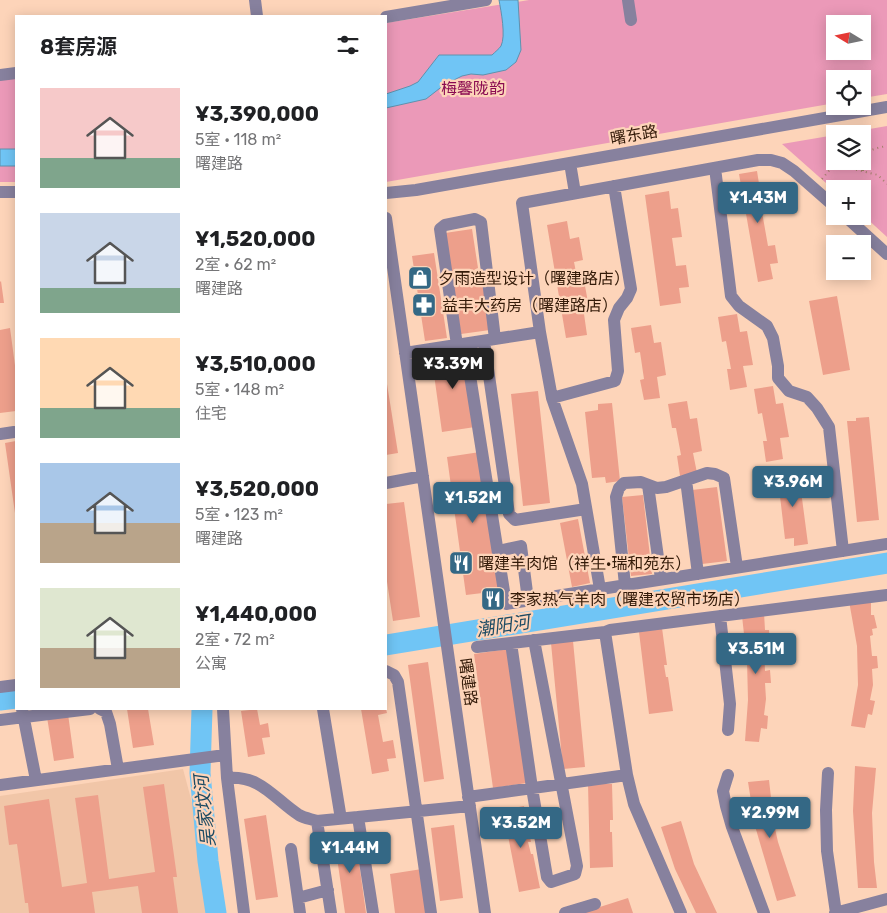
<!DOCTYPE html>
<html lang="zh">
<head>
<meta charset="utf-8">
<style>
	:root { --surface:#fff; --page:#f2f2f2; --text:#202124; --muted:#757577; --accent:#346885 }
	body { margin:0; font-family:Rubik,"Noto Sans SC",sans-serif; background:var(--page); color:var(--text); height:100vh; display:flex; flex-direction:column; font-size:19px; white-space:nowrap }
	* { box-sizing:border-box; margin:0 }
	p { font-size:16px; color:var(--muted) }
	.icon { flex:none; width:28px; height:28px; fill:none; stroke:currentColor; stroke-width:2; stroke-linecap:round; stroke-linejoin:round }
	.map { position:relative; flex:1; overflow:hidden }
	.panel { position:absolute; left:15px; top:15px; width:372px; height:695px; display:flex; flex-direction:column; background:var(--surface); border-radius:0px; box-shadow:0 2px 12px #0003 }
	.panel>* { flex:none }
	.needle { width:32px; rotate:280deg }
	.buttons { position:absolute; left:826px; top:15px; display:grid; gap:10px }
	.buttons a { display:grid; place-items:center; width:45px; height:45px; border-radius:0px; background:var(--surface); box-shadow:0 2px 12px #0003; font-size:25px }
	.price { position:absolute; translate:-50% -42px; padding:0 11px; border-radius:5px; background:var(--accent); color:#fff; font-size:16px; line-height:32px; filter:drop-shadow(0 1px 2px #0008) }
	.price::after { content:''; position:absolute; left:50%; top:30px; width:15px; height:11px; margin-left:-8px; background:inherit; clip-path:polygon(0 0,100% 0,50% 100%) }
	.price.current { background:#222; color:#fff }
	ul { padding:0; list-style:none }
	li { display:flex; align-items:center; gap:15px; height:125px; padding:0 25px }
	li span { display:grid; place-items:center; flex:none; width:140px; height:100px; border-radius:0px; color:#555 }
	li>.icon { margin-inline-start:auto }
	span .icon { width:60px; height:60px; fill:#fffc; stroke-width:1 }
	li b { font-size:21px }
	h2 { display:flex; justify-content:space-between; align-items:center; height:60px; padding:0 25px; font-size:21px }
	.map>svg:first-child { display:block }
</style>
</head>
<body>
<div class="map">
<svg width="887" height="913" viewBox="0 0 887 913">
	<rect width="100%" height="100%" fill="#fdd4b9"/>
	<path fill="#f1c6a8" d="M183,769L194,810L208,913H0V796Z"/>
	<path fill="#eb99b8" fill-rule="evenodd" d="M529,0H887V94L863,98L862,79H835V103L386,182V23ZM835,24H862V51H835Z
		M16,76V182H0V78Z
		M887,126V237L863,215L862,189H835V191L782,144L835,135V161H862V134H841Z"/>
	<path fill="#70c5f5" stroke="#5e92ae" d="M499,0H518L521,50L516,62L506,70L483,75L471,74L462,76L444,85L426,99L386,108V94L410,86L418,82L439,55H492C495,52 499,49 501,46C506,36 501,11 499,0Z
		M0,149H16V166H0Z"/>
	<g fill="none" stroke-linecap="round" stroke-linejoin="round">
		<path stroke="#70c5f5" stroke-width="21" d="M386,645L887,563
			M0,700L16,698
			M202,709L200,773L208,861L216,913"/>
	</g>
	<path fill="#ed9f8b" d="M757,171L760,190L768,189L772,210L762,212L768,246L775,245L778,263L770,264L773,279L758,282L739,174Z
		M669,191L671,209L678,208L682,237L672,238L676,266L686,265L689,287L679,288L681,303L660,306L645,195Z
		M567,221L570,239L579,237L583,260L574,262L579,287L585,286L590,313L584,314L587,335L566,338L547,225Z
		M472,229L478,268L474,270L476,286L483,285L490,330L461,334L445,233Z
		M434,253L447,338L425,341L412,256Z
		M1,281L4,303H0V282Z
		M837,296L850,370L823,375L809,301Z
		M737,314L740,332L747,331L753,365L743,366L747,387L730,390L727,369H731L726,341L722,342L718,317Z
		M651,325L654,343L661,342L666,375L657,377L660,398L644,400L640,380L644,379L640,352L635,353L631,328Z
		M10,328L16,373V411L0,413V330Z
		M463,348L475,427L442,432L431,353Z
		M386,384H387L398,453L386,455Z
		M773,386L776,404L783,403L789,437L780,438L783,459L766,462L763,441H767L762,413L758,414L754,389Z
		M538,391L550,503L523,506L511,394Z
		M687,401L690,419L697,418L702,451L693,453L697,473L680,476L677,456L681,455L676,428H672L668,404Z
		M612,403L620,481L606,483L605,477L592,478L585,412L598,410V404Z
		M869,417L879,520L857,522L847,421H856V418Z
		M16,441V513H15L5,443Z
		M480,452L499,591L466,595L447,457Z
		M798,468L808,544L794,546V538L785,539L778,479L787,478L786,470Z
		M717,487L727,561L702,564L692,490Z
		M643,495L652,574L631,576L622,497Z
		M404,502L420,617L393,621L386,575V504Z
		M578,519L590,583L572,587L560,523Z
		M871,600V615H874L877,628L872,629L873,635L870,636L872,656H877L878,668L872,669L873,685L870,700L875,701L872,715L868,714L865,728L851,726L858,685L857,646L849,601Z
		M764,613L765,630H769L770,643L764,644L765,671L770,670L771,683H765L766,699L764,715L768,716L767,729L761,728L759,742L745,741L748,700L747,661L742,616Z
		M662,628L667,665H664L666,677H668L673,711L649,714L639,632Z
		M573,641L585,767L563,769L551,643Z
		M508,649L527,783L493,788L474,654Z
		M428,662L444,779L424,782L408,665Z
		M127,709H148L154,745L133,748Z
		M257,709L260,725L268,723L270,737L262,738L265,754L248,757L241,711Z
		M361,709H386L387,713L378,715L383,742L393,740L396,758L387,759L389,771L372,774Z
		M68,714L74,758L54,761L47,717Z
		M855,766L876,768L872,813L874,862L877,888H858L853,811Z
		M769,780L774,824L778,842L796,896L777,901L755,826L748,782Z
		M164,784L177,877H173L178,913H142L138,886L92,892L95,913H29L28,903H25L17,844L9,845L4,806L49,799L62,887L87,883L75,798L98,795L109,879L155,872L143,787Z
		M588,784H612L613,820H610V832H612L613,867L590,868Z
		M524,806L531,842H528L531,854H533L540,888L519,892L503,810Z
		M266,815L278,897L256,900L244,819Z
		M681,821L694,864L717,913H696L675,869L661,827Z
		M454,825L463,898L440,901L431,828Z
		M355,834L366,913H345L334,837Z
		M422,869L428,913H395L390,874Z
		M628,898L633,913H581Z"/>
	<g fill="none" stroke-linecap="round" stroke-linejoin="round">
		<path stroke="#a3816a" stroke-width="2" stroke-dasharray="1 4" stroke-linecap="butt" d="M863,171C863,152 869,149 887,146
			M822,179L832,167H845L878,175L887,184"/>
		<path stroke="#87819e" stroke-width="12" d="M255,0L257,16
			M628,0L631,20
			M386,17L486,0
			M0,75L16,73
			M570,163L575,193
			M715,168L731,296L739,306L767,326L773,338L778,366V378L789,391L807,397L817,408L829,427L843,551
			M0,192H16
			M386,193L416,190L887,107
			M845,216L887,254
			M386,218L485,913
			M484,341L509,514L515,520L586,509
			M465,344L506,604L887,544
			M457,345L440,229L445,225L475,219L481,222L495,339
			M405,353L540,332
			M552,398L615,381L618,371L614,320L619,308L627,298L631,289L614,186
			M0,434L14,432
			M686,480L698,574
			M386,483L423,476
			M648,485L661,579
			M498,551L521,546L528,600
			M625,585L616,497L619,488L624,483L641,482L657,488L666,487L707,473L715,474L724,478L737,567
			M600,589L582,484L552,398L540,332L522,203L758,160H771L782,163L794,171L835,207
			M720,616L730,704L728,730
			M511,643L532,788L547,877L551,882L575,874L577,866L534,640
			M477,647L605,632
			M386,671L394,675L398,682L431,913
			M0,687L16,685
			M22,709L36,780
			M100,709L106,712L110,724L118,769
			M223,709L227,778L244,913
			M323,709L341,819
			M0,720L90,709
			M828,773L826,810L827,851L836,913
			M728,775L723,791L726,806L732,827L764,913
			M227,778C261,775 273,798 299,815C304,818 311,819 317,821L470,806
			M0,785L225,755
			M468,797L627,775
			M358,817L373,913
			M317,821L331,913
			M291,849L300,913
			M298,898L328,890
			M565,913L595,904
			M681,913L634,804L627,775L605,632L610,630L887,595
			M835,913L887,899"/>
	</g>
	<defs>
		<symbol id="shop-square" viewBox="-11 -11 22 22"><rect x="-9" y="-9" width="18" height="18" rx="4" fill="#346885" stroke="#fdd4b9"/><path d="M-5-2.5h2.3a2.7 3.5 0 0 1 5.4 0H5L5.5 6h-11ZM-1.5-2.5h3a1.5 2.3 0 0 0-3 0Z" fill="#fff"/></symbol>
		<symbol id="pharmacy-square" viewBox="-11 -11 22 22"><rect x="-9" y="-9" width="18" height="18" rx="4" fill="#346885" stroke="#fdd4b9"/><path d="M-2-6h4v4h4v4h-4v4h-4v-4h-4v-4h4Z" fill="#fff"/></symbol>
		<symbol id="restaurant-square" viewBox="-11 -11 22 22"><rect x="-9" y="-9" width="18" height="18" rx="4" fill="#346885" stroke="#fdd4b9"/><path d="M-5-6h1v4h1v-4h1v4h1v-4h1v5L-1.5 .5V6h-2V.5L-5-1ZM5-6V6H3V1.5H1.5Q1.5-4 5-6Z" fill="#fff"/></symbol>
	</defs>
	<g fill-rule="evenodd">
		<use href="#shop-square" x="406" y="264" width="28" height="28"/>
		<use href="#pharmacy-square" x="410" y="291" width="28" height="28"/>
		<use href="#restaurant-square" x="447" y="549" width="28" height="28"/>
		<use href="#restaurant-square" x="479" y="585" width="28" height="28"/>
	</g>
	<g text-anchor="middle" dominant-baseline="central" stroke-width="4.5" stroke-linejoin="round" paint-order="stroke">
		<g font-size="16" fill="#8a0a51" stroke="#fdd4b9">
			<text x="473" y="88">梅馨陇韵</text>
		</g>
		<g font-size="16" fill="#341b09" stroke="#fdd4b9">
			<text transform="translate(634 135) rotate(-10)">曙东路</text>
			<text transform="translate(468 682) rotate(82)">曙建路</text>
		</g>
		<g font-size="16" fill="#341b09" stroke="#fdd4b9" text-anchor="start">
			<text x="438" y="278">夕雨造型设计（曙建路店）</text>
			<text x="442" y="305">益丰大药房（曙建路店）</text>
			<text x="478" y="563">曙建羊肉馆（祥生·瑞和苑东）</text>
			<text x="510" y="599">李家热气羊肉（曙建农贸市场店）</text>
		</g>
		<g font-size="18" font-style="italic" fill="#1b4a63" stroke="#fdd4b9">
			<text transform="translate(503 626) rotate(-9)">潮阳河</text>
			<text transform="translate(205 811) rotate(-96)">吴家坟河</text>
		</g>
	</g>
</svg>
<div class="buttons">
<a><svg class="needle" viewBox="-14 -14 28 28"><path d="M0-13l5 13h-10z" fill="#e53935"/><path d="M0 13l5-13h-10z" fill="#757577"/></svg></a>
<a><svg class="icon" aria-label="locate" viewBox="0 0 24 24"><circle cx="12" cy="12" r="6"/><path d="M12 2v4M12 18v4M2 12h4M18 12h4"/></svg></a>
<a><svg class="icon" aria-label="layers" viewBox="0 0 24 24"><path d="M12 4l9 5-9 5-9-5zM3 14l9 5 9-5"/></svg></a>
<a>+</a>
<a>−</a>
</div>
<b class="price" style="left:758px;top:224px">¥1.43M</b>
<b class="price current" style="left:453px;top:390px">¥3.39M</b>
<b class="price" style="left:793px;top:508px">¥3.96M</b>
<b class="price" style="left:473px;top:524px">¥1.52M</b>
<b class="price" style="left:756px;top:675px">¥3.51M</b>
<b class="price" style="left:770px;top:839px">¥2.99M</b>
<b class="price" style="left:521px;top:849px">¥3.52M</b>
<b class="price" style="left:350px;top:874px">¥1.44M</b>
<section class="panel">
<h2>8套房源<svg class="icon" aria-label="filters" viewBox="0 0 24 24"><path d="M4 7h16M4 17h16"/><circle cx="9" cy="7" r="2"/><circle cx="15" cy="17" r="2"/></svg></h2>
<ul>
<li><span style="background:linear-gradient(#f6c9c9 70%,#7fa58c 0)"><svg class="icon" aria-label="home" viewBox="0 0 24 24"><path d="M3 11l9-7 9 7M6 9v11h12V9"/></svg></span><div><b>¥3,390,000</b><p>5室 · 118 m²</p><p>曙建路</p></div></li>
<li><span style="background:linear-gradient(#c9d6e8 75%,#7fa58c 0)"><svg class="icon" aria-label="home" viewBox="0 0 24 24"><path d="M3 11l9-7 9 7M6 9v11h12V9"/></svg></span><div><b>¥1,520,000</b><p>2室 · 62 m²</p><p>曙建路</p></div></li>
<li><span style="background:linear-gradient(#ffd9b3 70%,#7fa58c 0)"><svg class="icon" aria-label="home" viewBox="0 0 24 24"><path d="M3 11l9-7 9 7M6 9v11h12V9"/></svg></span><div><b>¥3,510,000</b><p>5室 · 148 m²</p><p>住宅</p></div></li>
<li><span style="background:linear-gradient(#a9c7e8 60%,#b9a48a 0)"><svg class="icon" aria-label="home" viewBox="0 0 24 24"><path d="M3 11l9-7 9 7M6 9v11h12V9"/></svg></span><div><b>¥3,520,000</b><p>5室 · 123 m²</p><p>曙建路</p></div></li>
<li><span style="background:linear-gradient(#dfe7d0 60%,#b9a48a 0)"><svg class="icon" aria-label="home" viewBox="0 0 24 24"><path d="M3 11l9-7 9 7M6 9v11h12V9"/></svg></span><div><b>¥1,440,000</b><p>2室 · 72 m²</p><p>公寓</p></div></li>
</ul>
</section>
</div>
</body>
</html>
